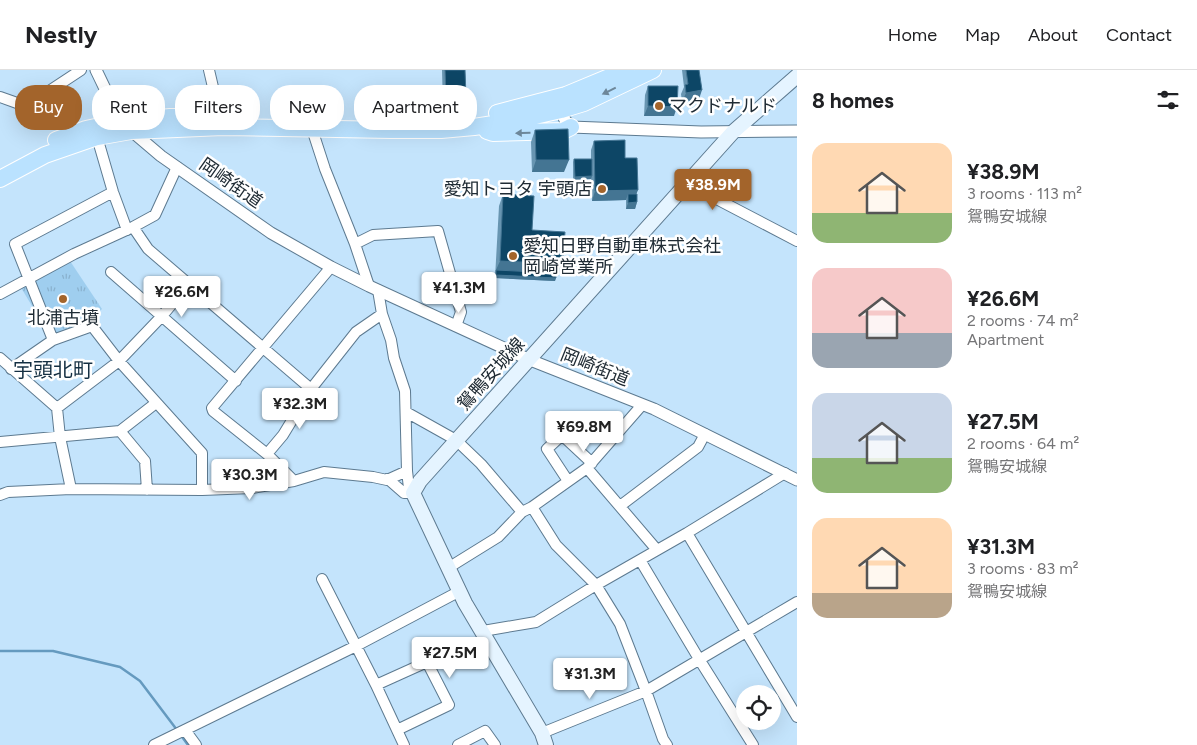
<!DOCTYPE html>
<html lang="en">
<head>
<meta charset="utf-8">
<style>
	:root { --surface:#fff; --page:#f6f6f6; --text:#202124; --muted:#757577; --line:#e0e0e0; --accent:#a3642b }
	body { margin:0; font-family:Figtree,"Noto Sans JP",sans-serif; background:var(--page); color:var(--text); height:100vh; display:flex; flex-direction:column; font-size:19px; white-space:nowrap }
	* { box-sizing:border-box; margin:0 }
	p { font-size:16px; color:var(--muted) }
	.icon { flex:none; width:28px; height:28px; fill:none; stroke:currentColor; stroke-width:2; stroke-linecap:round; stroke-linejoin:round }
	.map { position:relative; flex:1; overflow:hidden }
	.panel { display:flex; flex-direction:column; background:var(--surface); width:400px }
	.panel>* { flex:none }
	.hud { position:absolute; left:15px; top:15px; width:475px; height:45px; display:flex; gap:10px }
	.tools { position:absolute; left:736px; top:615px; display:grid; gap:10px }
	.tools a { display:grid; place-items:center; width:45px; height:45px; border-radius:50%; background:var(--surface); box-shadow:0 5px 20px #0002; font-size:25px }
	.price { position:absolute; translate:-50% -42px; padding:0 11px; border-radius:5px; background:#fff; color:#222; font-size:16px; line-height:32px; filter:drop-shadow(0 1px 2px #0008) }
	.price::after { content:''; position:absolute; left:50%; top:30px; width:15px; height:11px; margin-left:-8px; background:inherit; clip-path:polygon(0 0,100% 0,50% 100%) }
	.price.on { background:var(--accent); color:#fff }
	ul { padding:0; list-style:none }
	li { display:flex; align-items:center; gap:15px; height:125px; padding:0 15px }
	li span { display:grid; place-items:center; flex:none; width:140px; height:100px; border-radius:15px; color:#555 }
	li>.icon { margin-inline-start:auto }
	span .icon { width:60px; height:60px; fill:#fffc; stroke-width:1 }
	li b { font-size:21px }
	h2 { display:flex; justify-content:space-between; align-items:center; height:60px; padding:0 15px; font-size:21px }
	.pill { padding:0 18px; border-radius:20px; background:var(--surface); box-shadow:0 5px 20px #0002; font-size:18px; line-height:45px }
	.pill.on { background:var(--accent); color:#fff }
	header { display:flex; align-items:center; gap:30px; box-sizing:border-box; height:70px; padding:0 25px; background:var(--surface); border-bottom:1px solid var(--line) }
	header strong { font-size:24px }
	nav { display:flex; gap:28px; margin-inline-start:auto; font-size:18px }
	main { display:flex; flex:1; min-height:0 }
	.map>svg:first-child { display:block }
</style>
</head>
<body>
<header>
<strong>Nestly</strong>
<nav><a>Home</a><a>Map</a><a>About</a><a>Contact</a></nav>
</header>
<main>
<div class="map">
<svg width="797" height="675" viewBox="0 0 797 675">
	<defs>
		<pattern id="park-tufts" width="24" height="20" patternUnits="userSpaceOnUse" patternTransform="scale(1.25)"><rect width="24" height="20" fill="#9fceef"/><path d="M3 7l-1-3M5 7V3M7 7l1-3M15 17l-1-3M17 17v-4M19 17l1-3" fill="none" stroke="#89b1ce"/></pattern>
	</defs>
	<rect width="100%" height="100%" fill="#c4e4fc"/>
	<path fill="url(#park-tufts)" d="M70,191L102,239L89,251L50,266L20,216Z"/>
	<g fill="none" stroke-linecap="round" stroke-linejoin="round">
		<path stroke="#659abf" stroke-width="2.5" d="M0,581H53L120,597L140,611L177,660
			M180,664L188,675"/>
		<defs>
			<path id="minor" d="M209,0L220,47
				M0,27L17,33H31L81,0
				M312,59L325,99L355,174L369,216
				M97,67L113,122L127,160
				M686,113L797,171
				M133,157L148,179L311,319
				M355,174L373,165L438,161L461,242L456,256
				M111,202L236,311
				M378,220L382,244L391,270L394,288L405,321L407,401L409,418L413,423
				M0,224L74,184L133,157L155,145L177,97
				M53,270L92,256L119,291L202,383V420
				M0,288L57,338L60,367L71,419
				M11,299L53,270L15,174L113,122
				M57,338L119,291L162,246L188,215
				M406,342L456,370L481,394L522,442
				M120,361L145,391L147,420
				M0,372L120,361L156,333
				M267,384L283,365L311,319L356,262L382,244
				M587,398L657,480
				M388,409L404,423H413
				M294,411L267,384L213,341L212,338L331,197
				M568,411L547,379L562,365L592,393
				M0,425L8,422L71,419L202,420L252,418L294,411L324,402L373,407L387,410L407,401
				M620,436L698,377L705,364
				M532,437L556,475L596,515L620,554L646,621L663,669L667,675
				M687,463L797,647
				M640,490L699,589L753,675
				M448,498L498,467L522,442L532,437L587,398L642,335
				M322,509L376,615L404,675
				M483,561L536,552L596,515L687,463L785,403
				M376,615L427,592L449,635L397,660
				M185,660L196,675
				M542,663L646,621L797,532
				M154,675L356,576L460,521
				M458,675L485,661L495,675"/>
			<path id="tertiary" d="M96,0L121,52L161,86L271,163L331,197L369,216L530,290L654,339L797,410
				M558,34L565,50L571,57L701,62L797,61"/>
			<path id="secondary" d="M546,675L542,663L465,533L413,423L420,411L733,62L797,6"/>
			<path id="trunk" d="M497,43L566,25L626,0
				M143,50L170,47H199
				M487,61L493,63L563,61L571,57
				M56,70L86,59L109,54
				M0,109L45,85L97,67L131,61L223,57L391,60H441L474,57L513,51L561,40L584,33L653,0"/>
		</defs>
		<use href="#minor" stroke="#5d7a90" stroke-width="12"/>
		<use href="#tertiary" stroke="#5d7a90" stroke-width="13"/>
		<use href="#secondary" stroke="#5d7a90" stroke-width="16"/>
		<use href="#trunk" stroke="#fff" stroke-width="18"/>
		<use href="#minor" stroke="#fff" stroke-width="10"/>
		<use href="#tertiary" stroke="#fff" stroke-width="11"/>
		<use href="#secondary" stroke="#e5f4ff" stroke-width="14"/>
		<use href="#trunk" stroke="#bae2ff" stroke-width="16"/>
	</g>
	<path fill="#6895b1" d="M442,0H465L466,27L463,36L443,37Z
		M682,0H699V29L682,32L681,24L684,17Z
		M648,16L674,46H644L645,25Z
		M535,60L564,102H532L531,72Z
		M594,71L625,88L636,124L637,132L635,139H626V130L592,131L591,109L573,110V92L574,89H591V80Z
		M503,124L532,160L558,206H556L555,211L495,208L499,136Z"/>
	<path fill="#447593" d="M702,20L699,29L682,32L686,23Z
		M466,27L463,36L443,37L446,28Z
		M648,36L677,37L674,46H644Z
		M536,90H569L564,102H532Z
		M592,106L591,109L573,110L575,107Z
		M638,120L634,130L628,124L626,130L592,131L595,121Z
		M637,132L635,139H626L628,133Z
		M500,191L563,194L558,206L496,203V200Z
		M496,205L556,208L555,211L495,208Z"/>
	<path fill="#0d4666" stroke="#447593" d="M445,0H465L466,27L446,28Z
		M686,0H699L702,20L686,23L685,15L688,14Z
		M648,16H678L677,37L648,36Z
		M568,59L569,90H536L535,60Z
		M625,70V88H637L638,120L595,121L594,71Z
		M574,89H592V106L575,107Z
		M503,124L534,126L532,160L565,162L563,194L500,191Z
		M628,124H637V132L628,133Z
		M496,200L556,203V208L496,205Z"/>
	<defs><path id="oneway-solid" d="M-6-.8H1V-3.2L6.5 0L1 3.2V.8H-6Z" transform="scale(1.25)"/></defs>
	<g fill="#6d879a">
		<use href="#oneway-solid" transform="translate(609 21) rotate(154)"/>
		<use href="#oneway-solid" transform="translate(523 63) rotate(178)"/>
	</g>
	<g fill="#a3642b" stroke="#fff" stroke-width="2">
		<circle cx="659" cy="36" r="5"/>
		<circle cx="602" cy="119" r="5"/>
		<circle cx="513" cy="186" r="5"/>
		<circle cx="63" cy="229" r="5"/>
	</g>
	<g text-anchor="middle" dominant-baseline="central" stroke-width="5" stroke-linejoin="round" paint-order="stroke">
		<g font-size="18" fill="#202c35" stroke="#fff" text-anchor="start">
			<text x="669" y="36">マクドナルド</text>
			<text x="592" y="119" text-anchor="end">愛知トヨタ 宇頭店</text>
			<text x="523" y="176">愛知日野自動車株式会社<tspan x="523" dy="21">岡崎営業所</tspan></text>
			<text x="63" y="248" text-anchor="middle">北浦古墳</text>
		</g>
		<g font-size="18" fill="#202c35" stroke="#fff">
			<text transform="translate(231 113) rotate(35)">岡崎街道</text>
			<text transform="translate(595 297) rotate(22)">岡崎街道</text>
			<text transform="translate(491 304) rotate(-48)">鴛鴨安城線</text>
		</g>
		<g font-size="20" fill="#142f42" stroke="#fff">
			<text x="53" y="300">宇頭北町</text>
		</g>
	</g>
</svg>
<div class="tools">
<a><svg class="icon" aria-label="locate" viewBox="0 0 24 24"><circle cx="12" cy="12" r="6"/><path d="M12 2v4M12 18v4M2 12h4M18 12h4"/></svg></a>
</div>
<b class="price on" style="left:713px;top:141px">¥38.9M</b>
<b class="price" style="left:459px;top:244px">¥41.3M</b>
<b class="price" style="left:182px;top:248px">¥26.6M</b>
<b class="price" style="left:300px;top:360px">¥32.3M</b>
<b class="price" style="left:584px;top:383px">¥69.8M</b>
<b class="price" style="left:250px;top:431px">¥30.3M</b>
<b class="price" style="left:450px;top:609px">¥27.5M</b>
<b class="price" style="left:590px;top:630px">¥31.3M</b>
<div class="hud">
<a class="pill on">Buy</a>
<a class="pill">Rent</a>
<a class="pill">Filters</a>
<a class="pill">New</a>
<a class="pill">Apartment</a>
</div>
</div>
<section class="panel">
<h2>8 homes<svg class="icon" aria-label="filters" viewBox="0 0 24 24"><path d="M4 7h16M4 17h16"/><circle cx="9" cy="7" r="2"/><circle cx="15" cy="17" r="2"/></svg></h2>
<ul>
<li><span style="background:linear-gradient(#ffd9b3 70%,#8fb573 0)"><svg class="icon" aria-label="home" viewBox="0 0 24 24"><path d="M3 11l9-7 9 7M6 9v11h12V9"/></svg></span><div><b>¥38.9M</b><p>3 rooms · 113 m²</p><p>鴛鴨安城線</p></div></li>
<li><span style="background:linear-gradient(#f6c9c9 65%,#9aa5b1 0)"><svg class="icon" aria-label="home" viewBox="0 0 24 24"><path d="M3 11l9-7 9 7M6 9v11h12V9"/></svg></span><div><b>¥26.6M</b><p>2 rooms · 74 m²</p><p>Apartment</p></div></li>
<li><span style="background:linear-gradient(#c9d6e8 65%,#8fb573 0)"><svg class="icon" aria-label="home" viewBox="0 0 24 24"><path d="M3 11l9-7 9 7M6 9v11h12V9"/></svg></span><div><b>¥27.5M</b><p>2 rooms · 64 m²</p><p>鴛鴨安城線</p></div></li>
<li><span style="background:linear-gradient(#ffd9b3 75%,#b9a48a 0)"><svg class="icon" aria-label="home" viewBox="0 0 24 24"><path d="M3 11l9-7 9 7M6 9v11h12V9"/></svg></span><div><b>¥31.3M</b><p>3 rooms · 83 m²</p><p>鴛鴨安城線</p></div></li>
</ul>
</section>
</main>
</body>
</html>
